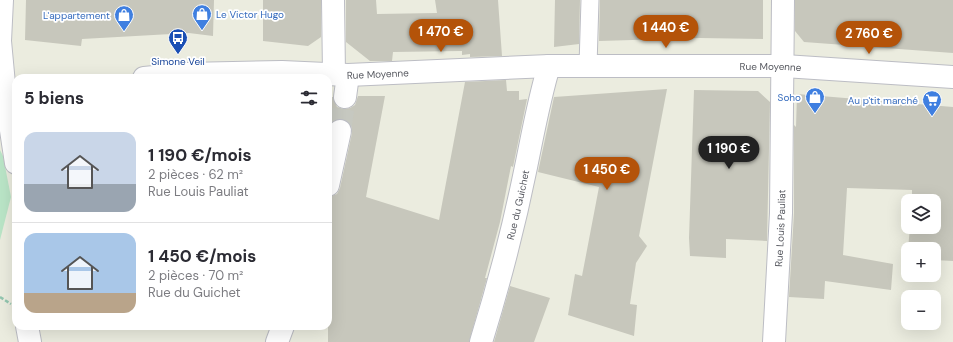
<!DOCTYPE html>
<html lang="fr">
<head>
<meta charset="utf-8">
<style>
	:root { --surface:#fff; --page:#f2f2f3; --text:#2b2b33; --muted:#7c7c81; --line:#e1e1e2; --accent:#b45309 }
	body { margin:0; font-family:"DM Sans",sans-serif; background:var(--page); color:var(--text); height:100vh; display:flex; flex-direction:column; font-size:15px; white-space:nowrap }
	* { box-sizing:border-box; margin:0 }
	p { font-size:13px; color:var(--muted) }
	.icon { flex:none; width:22px; height:22px; fill:none; stroke:currentColor; stroke-width:2; stroke-linecap:round; stroke-linejoin:round }
	.map { position:relative; flex:1; overflow:hidden }
	.sheet { position:absolute; left:12px; top:74px; width:320px; height:256px; display:flex; flex-direction:column; background:var(--surface); border-radius:12px; box-shadow:0 4px 16px #0002 }
	.sheet>* { flex:none }
	.tools { position:absolute; left:901px; top:194px; display:grid; gap:8px }
	.tools a { display:grid; place-items:center; width:40px; height:40px; border-radius:8px; background:var(--surface); box-shadow:0 4px 16px #0002; font-size:20px }
	.price { position:absolute; translate:-50% -34px; padding:0 9px; border-radius:14px; background:var(--accent); color:#fff; font-size:13px; line-height:26px; filter:drop-shadow(0 1px 2px #0008) }
	.price::after { content:''; position:absolute; left:50%; top:24px; width:12px; height:9px; margin-left:-6px; background:inherit; clip-path:polygon(0 0,100% 0,50% 100%) }
	.price.on { background:#222; color:#fff }
	ul { padding:0; list-style:none }
	li { display:flex; align-items:center; gap:12px; height:100px; padding:0 12px }
	li+li { border-top:1px solid var(--line) }
	li span { display:grid; place-items:center; flex:none; width:112px; height:80px; border-radius:12px; color:#555 }
	li>.icon { margin-inline-start:auto }
	span .icon { width:48px; height:48px; fill:#fffc; stroke-width:1 }
	li b { font-size:17px }
	h2 { display:flex; justify-content:space-between; align-items:center; height:48px; padding:0 12px; font-size:17px }
	.map>svg:first-child { display:block }
</style>
</head>
<body>
<div class="map">
<svg width="953" height="342" viewBox="0 0 953 342">
	<rect width="100%" height="100%" fill="#ebecdf"/>
	<path fill="#bae5c7" d="M0,150L3,156L11,197L0,240Z"/>
	<path fill="#c7c7bc" d="M26,0H214L213,36L189,33L82,39L81,46L25,40Z
		M263,0H321V37L308,46L263,41Z
		M346,0H376L377,14L437,13L435,0H498L502,56L470,57V54L462,55V51L393,52L392,61H370L346,42Z
		M555,0H580L579,44L554,47Z
		M600,0H763V39L700,38L599,41Z
		M795,0H953V53L804,42L795,31Z
		M506,80L507,91H519V100L527,99L513,167L511,166L500,222L485,278H487L469,342H328V197L337,194L340,188L352,133V127L348,122L343,119H336L331,123L328,128V97H333L337,107L344,109L350,108L355,105L358,96H385L366,197L439,220L465,82Z
		M667,89L639,236L647,246L636,263L630,304L637,305L634,336L568,315L575,274L582,276L599,187L538,172L554,97Z
		M694,90L758,91L770,102L767,241L726,239V258L690,256L689,238Z
		M797,94L953,107V261L934,260V249H908L910,227H934V201H912V190L847,188L843,255L893,264L891,290L825,281L824,299L789,297L794,213V125L796,127Z
		M510,286L550,298L534,342H494Z"/>
	<g fill="none" stroke-linecap="round" stroke-linejoin="round">
		<path stroke="#c6c8c0" stroke-width="22" stroke-dasharray="22 11" stroke-linecap="butt" d="M340,131L345,97"/>
		<defs>
			<path id="service" d="M588,66L590,0"/>
			<g id="pedestrian">
				<path d="M4,84L16,163"/>
				<path d="M345,97L348,75"/>
				<path d="M328,185L340,131"/>
				<path d="M27,326L30,342"/>
				<path d="M277,342L283,326"/>
				<path id="s1" d="M481,342C499,284 514,226 526,167C533,133 539,99 549,66"/>
			</g>
			<g id="minor">
				<path d="M2,0L0,41L4,84"/>
				<path d="M333,0L334,74"/>
				<path id="s2" d="M144,78L186,74L282,72L348,75L549,66H784L953,77"/>
				<path id="s3" d="M774,342L781,213L783,0"/>
			</g>
		</defs>
		<use href="#service" stroke="#bcbdc4" stroke-width="19"/>
		<use href="#pedestrian" stroke="#bcbdc4" stroke-width="24"/>
		<use href="#minor" stroke="#bcbdc4" stroke-width="24"/>
		<path stroke="#93c6b0" stroke-width="2.5" stroke-dasharray="4 2" stroke-linecap="butt" d="M0,297L11,304"/>
		<use href="#service" stroke="#fff" stroke-width="17"/>
		<use href="#pedestrian" stroke="#fff" stroke-width="22"/>
		<use href="#minor" stroke="#fff" stroke-width="22"/>
	</g>
	<defs>
		<symbol id="shop-pin" viewBox="-11 -11 22 30"><path d="M0 17L-7.5 6A9.5 9.5 0 1 1 7.5 6Z" fill="#3f7fe0" stroke="#fff"/><path d="M-5-2.5h2.3a2.7 3.5 0 0 1 5.4 0H5L5.5 6h-11ZM-1.5-2.5h3a1.5 2.3 0 0 0-3 0Z" fill="#fff"/></symbol>
		<symbol id="bus-pin" viewBox="-11 -11 22 30"><path d="M0 17L-7.5 6A9.5 9.5 0 1 1 7.5 6Z" fill="#1a4fb4" stroke="#fff"/><path d="M-5-6H5V4H4V6H2V4H-2V6H-4V4H-5ZM-3.5-4V0h7V-4ZM-3.5 1.2v1.5H-2V1.2ZM2 1.2v1.5H3.5V1.2Z" fill="#fff"/></symbol>
		<symbol id="supermarket-pin" viewBox="-11 -11 22 30"><path d="M0 17L-7.5 6A9.5 9.5 0 1 1 7.5 6Z" fill="#3f7fe0" stroke="#fff"/><path d="M-6-5.5h2.5l.6 2H6L4.5 2H-2.5L-4.4-4H-6ZM-1.5 3.2a1.3 1.3 0 1 0 .1 0ZM3 3.2a1.3 1.3 0 1 0 .1 0Z" fill="#fff"/></symbol>
	</defs>
	<g fill-rule="evenodd">
		<use href="#shop-pin" x="191" y="3" width="22" height="30"/>
		<use href="#shop-pin" x="113" y="4" width="22" height="30"/>
		<use href="#bus-pin" x="167" y="27" width="22" height="30"/>
		<use href="#shop-pin" x="804" y="86" width="22" height="30"/>
		<use href="#supermarket-pin" x="921" y="89" width="22" height="30"/>
	</g>
	<g text-anchor="middle" dominant-baseline="central" stroke-width="3.5" stroke-linejoin="round" paint-order="stroke">
		<g font-size="10" fill="#366cbe" stroke="#fff" text-anchor="end">
			<text x="216" y="14" text-anchor="start">Le Victor Hugo</text>
			<text x="110" y="15">L'appartement</text>
			<text x="801" y="97">Soho</text>
			<text x="918" y="100">Au p'tit marché</text>
		</g>
		<g font-size="10" fill="#164399" stroke="#fff">
			<text x="178" y="61">Simone Veil</text>
		</g>
		<g font-size="10" fill="#585a61" stroke="#fff">
			<text stroke="none"><textPath href="#s2" startOffset="627">Rue Moyenne</textPath></text>
			<text stroke="none"><textPath href="#s2" startOffset="234">Rue Moyenne</textPath></text>
			<text stroke="none"><textPath href="#s1" startOffset="142">Rue du Guichet</textPath></text>
			<text stroke="none"><textPath href="#s3" startOffset="114">Rue Louis Pauliat</textPath></text>
		</g>
	</g>
</svg>
<div class="tools">
<a><svg class="icon" aria-label="layers" viewBox="0 0 24 24"><path d="M12 4l9 5-9 5-9-5zM3 14l9 5 9-5"/></svg></a>
<a>+</a>
<a>−</a>
</div>
<b class="price" style="left:666px;top:49px">1 440 €</b>
<b class="price" style="left:441px;top:53px">1 470 €</b>
<b class="price" style="left:869px;top:55px">2 760 €</b>
<b class="price on" style="left:729px;top:170px">1 190 €</b>
<b class="price" style="left:607px;top:191px">1 450 €</b>
<section class="sheet">
<h2>5 biens<svg class="icon" aria-label="filters" viewBox="0 0 24 24"><path d="M4 7h16M4 17h16"/><circle cx="9" cy="7" r="2"/><circle cx="15" cy="17" r="2"/></svg></h2>
<ul>
<li><span style="background:linear-gradient(#c9d6e8 65%,#9aa5b1 0)"><svg class="icon" aria-label="home" viewBox="0 0 24 24"><path d="M3 11l9-7 9 7M6 9v11h12V9"/></svg></span><div><b>1 190 €/mois</b><p>2 pièces · 62 m²</p><p>Rue Louis Pauliat</p></div></li>
<li><span style="background:linear-gradient(#a9c7e8 75%,#b9a48a 0)"><svg class="icon" aria-label="home" viewBox="0 0 24 24"><path d="M3 11l9-7 9 7M6 9v11h12V9"/></svg></span><div><b>1 450 €/mois</b><p>2 pièces · 70 m²</p><p>Rue du Guichet</p></div></li>
</ul>
</section>
</div>
</body>
</html>
